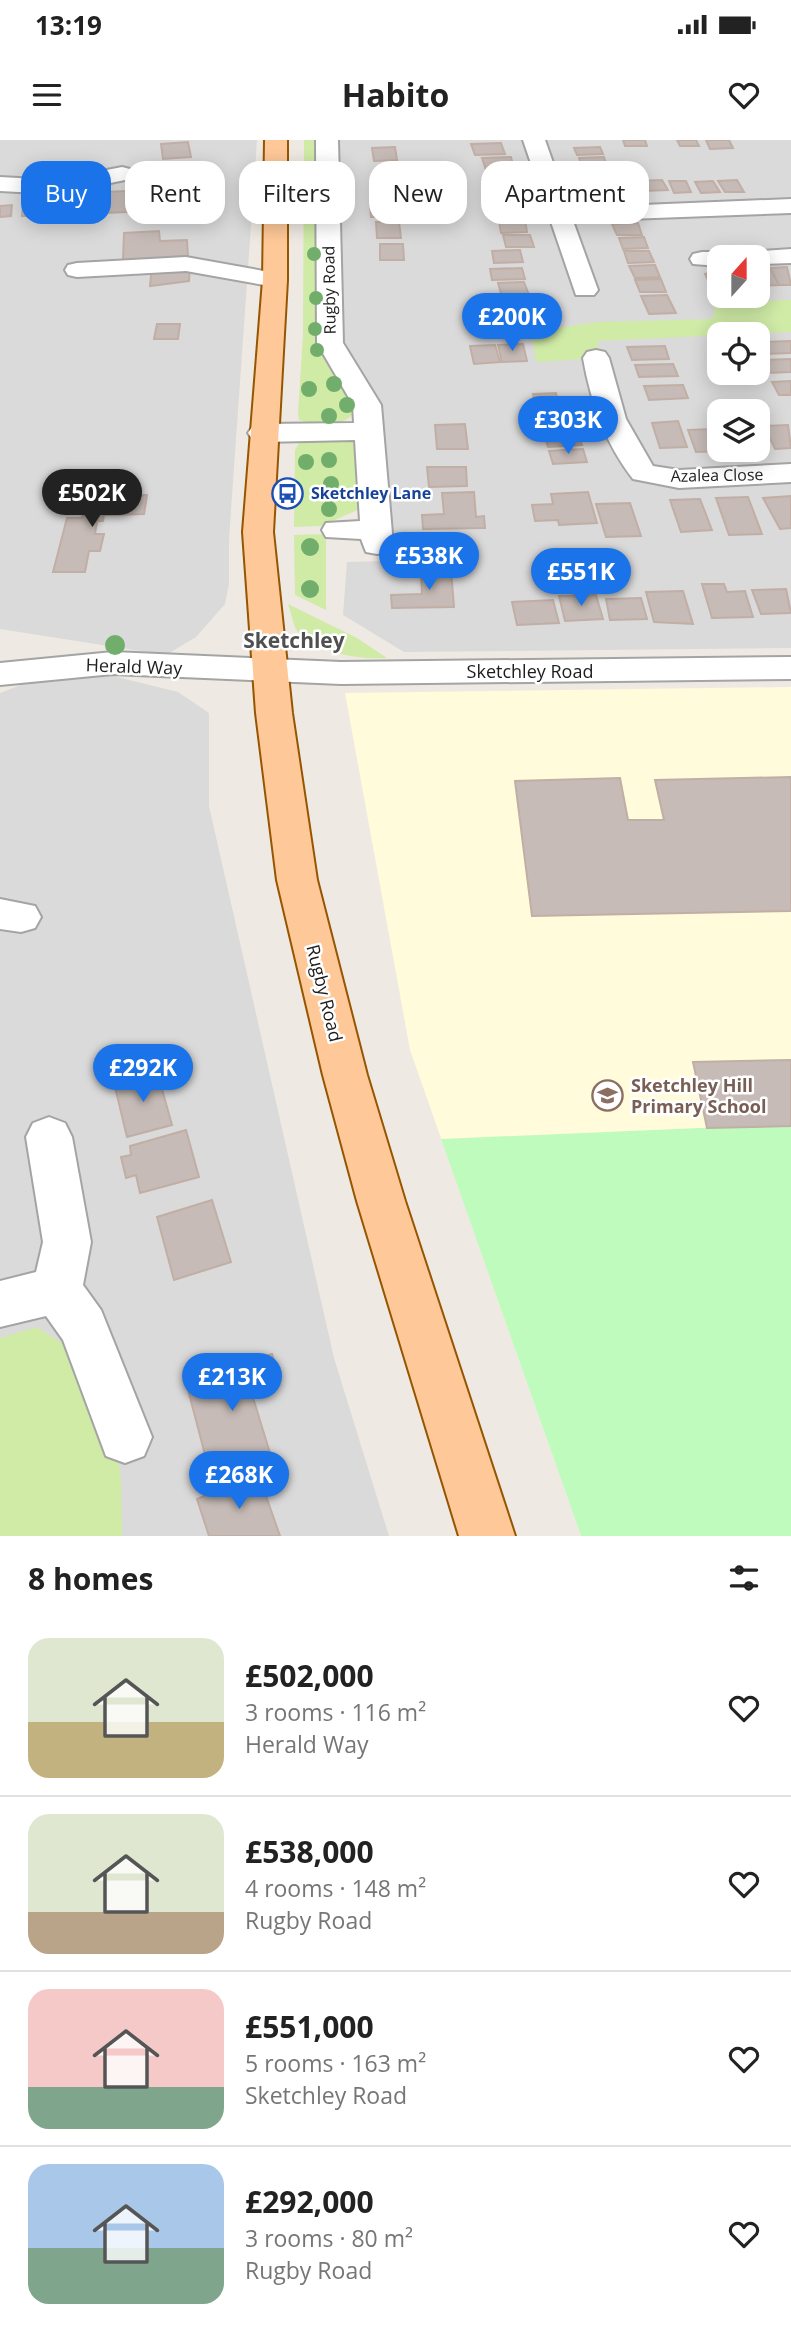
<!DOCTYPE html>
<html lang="en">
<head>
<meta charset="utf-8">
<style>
	:root { --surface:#fff; --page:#f2f2f2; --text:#222; --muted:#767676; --line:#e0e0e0; --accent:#1a73e8 }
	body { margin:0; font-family:"Open Sans",sans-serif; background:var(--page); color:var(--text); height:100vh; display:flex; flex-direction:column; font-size:26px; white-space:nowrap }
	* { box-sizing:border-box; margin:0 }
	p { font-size:23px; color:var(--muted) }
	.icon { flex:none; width:38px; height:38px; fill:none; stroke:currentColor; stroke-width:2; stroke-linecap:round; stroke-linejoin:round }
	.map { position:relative; height:1396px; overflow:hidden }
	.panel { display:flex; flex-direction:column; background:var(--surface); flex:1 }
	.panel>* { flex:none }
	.guide { position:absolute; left:21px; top:21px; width:749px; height:63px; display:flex; gap:14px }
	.needle { width:46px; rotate:21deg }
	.tools { position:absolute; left:707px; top:105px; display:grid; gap:14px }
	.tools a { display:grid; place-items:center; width:63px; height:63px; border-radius:14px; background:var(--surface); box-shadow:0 4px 18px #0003; font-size:35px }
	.price { position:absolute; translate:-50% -60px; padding:0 16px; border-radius:24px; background:var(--accent); color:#fff; font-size:23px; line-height:46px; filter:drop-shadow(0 2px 4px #0008) }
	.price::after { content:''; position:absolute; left:50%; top:42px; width:21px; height:16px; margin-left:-10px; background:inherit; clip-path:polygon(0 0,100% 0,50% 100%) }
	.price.active { background:#222; color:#fff }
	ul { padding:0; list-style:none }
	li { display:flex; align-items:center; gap:21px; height:175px; padding:0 28px }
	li+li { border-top:2px solid var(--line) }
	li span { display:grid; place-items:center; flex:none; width:196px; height:140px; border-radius:21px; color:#555 }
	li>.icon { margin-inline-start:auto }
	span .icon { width:84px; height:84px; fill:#fffc; stroke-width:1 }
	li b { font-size:30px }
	h2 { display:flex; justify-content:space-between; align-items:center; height:84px; padding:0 28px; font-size:30px }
	.pill { padding:0 24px; border-radius:21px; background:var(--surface); box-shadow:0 4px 18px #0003; font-size:24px; line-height:63px }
	.pill.active { background:var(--accent); color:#fff }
	.status { display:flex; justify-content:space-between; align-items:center; height:49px; padding:0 35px; background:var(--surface); direction:ltr }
	.status svg { height:19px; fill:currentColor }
	header { display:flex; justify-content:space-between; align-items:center; height:91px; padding:0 28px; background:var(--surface); font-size:32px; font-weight:700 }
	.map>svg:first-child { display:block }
</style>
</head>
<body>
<div class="status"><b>13:19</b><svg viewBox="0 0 49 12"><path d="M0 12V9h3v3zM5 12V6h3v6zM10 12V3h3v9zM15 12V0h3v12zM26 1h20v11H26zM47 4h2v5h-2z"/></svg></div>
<header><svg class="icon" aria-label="menu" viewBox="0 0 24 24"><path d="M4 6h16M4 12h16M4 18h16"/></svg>Habito<svg class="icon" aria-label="heart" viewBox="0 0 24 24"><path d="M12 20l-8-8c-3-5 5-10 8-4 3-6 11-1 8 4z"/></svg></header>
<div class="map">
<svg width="791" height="1396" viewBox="0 0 791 1396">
	<rect width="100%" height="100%" fill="#efe9e3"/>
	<path fill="#dbdada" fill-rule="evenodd" d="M0,0H257L229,399V444L225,464L196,497L166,515L0,489Z
		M339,0H791V508L404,512L343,475L347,422L384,421L377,279L340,208ZM719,117H758V156H719ZM719,194H758V233H719ZM719,271H758V310H719Z
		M109,535L178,552L209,573V666L334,1218L389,1396H0V553L26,543Z"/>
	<path fill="#fffbdb" d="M791,547V1396H581L410,910L345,553Z"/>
	<path fill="#cfeba6" d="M304,0H323L327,195L357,270C344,288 319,287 299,280L298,274L303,195Z
		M791,160V192L597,201L601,218L536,222L531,192L597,182L712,179L717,162Z
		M307,299H348L356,303L360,369L321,386L294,387L295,310L299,303Z
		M326,394V470L295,455L294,395Z
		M288,464L357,498L387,518C361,520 314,513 297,491C293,484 291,472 288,464Z
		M37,1187L65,1205L111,1257L121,1342L122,1396H0V1198Z"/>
	<path fill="#bffbbd" d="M791,984V1396H581L441,999Z"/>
	<path fill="#c6bbb6" stroke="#c1aea5" stroke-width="2" d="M623,0H645L647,6H625Z
		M677,0H696L699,6H680Z
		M706,0H729L733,8L710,9Z
		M188,2L191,17L163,19L161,4Z
		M501,3L505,14L475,15L471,4Z
		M395,7L397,20L374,21L372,8Z
		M600,7L603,14L577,15L574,8Z
		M511,17L514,29L486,30L482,18Z
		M604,17L606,24H581L579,18Z
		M381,24H403V35H381Z
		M194,26L196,46L165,48L163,28Z
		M490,33H519L522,45H483L482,40L491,39Z
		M635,40L639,51H615L611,41Z
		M662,40L668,50L643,51L638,41Z
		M737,40L744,52H725L718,41Z
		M372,41L397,42V52H371Z
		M606,41L610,52H587L582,42Z
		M669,41H686L691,52L674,53Z
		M713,41L720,52L701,53L695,42Z
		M526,49L529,61H490L488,53H496L495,50Z
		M128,51L127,72L81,74L82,65L103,64L104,52Z
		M73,59L72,76H22L23,65Z
		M177,59L178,68L159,70L160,77L142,79L140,62Z
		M397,64L398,76L371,77L370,65Z
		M12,65L11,76L0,77V66Z
		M517,66L521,78L494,79L491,67Z
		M525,80L527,92L501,93L499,81Z
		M376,82H399L401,98H377Z
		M638,83L642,95H617L612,84Z
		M159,91L160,101L187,100L188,116L123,120L124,93Z
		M503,95H530L534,107H506Z
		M644,97L648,108L623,109L619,98Z
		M380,104H403L404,120H380Z
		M520,110L523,122L494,123L492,111Z
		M624,111H649L654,122L628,123Z
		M655,125L660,137L635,138L629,126Z
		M152,126L190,127L189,141L150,146Z
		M787,127L791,145H779L770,128Z
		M522,128L525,139L492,140L490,129Z
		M758,128H770L779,145L758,146Z
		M719,130V148L712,149L705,134Z
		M661,139L666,152H640L635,140Z
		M524,142L529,155L502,157L498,143Z
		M667,155L676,173L649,174L641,156Z
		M511,158H541L550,180L516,181Z
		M157,184H180L178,199H154Z
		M791,201V213L760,214L758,210V202Z
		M523,204L527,221L502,222L498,205Z
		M495,205L500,222L474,224L470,206Z
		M665,206L669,219L632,220L627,207Z
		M791,219V232L766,233L760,220Z
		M673,224L678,236L639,237L635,225Z
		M791,241V255H779L772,242Z
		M683,245L688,258L649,260L644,246Z
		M556,253L557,258H568L572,271L537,272L533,254Z
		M572,276L576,288L544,290L540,277Z
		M678,281L687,307L660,308L652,283Z
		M465,284L468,309H437L435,285Z
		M788,285L791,308L775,309L764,286Z
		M714,289L719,310L722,311L696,312L688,290Z
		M577,293L582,305L548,307L544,294Z
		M583,309L587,322L553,324L549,311Z
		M427,327H466L467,346L429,347Z
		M474,352L476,377L484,376L485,388L423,389L422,375L444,374L442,353Z
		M588,352L597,383L559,385L558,380L535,381L532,365L553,364L551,354Z
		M147,355L144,374L104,375L103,381H97L95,394H104L100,411H89L85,432H53L67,378H82L87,356Z
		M791,356V388L780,389L763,358Z
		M748,357L762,394L729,395L716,358Z
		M700,359L712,390L681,392L670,360Z
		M630,363L641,396L606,397L596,364Z
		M431,399H469L471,422H431Z
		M421,430H451L454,467L392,468L391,455L422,454Z
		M702,444H724L727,452L745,451L753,477L712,478Z
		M786,449L791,473L761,474L752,450Z
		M683,451L693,484L654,482L646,452Z
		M596,455L603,479L565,481L559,456Z
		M641,458L647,479L610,480L606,459Z
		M553,460L559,483L517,485L512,462Z
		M791,637V771L532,776L515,641L620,638L628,680H664L655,640Z
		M791,920V986L707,988L693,922Z
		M157,931L172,985L127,997L114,943Z
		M186,990L199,1037L140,1053L136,1035L126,1038L121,1017L131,1015L130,1006Z
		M212,1060L231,1122L174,1140L157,1077Z
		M272,1214L280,1241L251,1251L270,1313L210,1334L186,1242Z
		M258,1333L280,1396H209L197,1359Z"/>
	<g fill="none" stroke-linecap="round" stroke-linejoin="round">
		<defs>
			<path id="minor" d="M316,0H338L343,203L381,265L393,405L388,412L377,414L366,412L361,399L326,397L322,390L326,383L360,381L355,300L262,302L252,299L248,293L252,287L262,284L354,283L353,265L317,203Z
				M523,0H545L569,68L791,59V73L573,81L598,150L594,155H576Z
				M122,27L130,29L133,34L130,39L56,54L0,51V37L56,40Z
				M791,109V123L758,124V117H746L749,112Z
				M702,112H719L730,117H719V126L693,124L690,119L693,114Z
				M186,117L275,133L284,135L287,140L284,145L275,147L186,131L77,137L68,135L65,130L68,125L77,123Z
				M596,210L605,212L609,218L626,279L653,326L679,330L791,324V342L679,348L633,339C605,303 591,263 583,218L587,212Z
				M113,512L341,522L791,517V539L341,544L113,534L0,545V523Z
				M0,759L35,766L41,777L35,788L21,792L0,789Z
				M49,977L65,983L72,997L91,1102L83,1145L101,1170L152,1297L144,1316L125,1323L106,1316L63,1200L46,1176L0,1187V1141L36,1132L43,1102L26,997L33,983Z"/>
			<path id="major" d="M265,0H287V140L273,392L292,573L317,740L367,935L405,1061L515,1396H459L357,1061L323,935L277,740L256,573L243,392L263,140Z"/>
		</defs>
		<use href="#minor" stroke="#a4a4a4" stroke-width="4"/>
		<use href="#major" stroke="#965500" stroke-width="4"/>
		<use href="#minor" fill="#fff" fill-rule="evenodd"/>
		<use href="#major" fill="#fec898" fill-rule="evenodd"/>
	</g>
	<g fill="#71ae6b">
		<circle cx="315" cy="36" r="6"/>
		<circle cx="315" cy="69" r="6"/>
		<circle cx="314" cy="114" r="7"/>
		<circle cx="316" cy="158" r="7"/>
		<circle cx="315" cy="189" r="7"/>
		<circle cx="317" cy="210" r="7"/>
		<circle cx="334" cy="244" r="8"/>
		<circle cx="309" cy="249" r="8"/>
		<circle cx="347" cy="265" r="8"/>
		<circle cx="329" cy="276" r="8"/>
		<circle cx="329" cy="320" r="8"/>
		<circle cx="306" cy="322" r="8"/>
		<circle cx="331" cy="344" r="8"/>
		<circle cx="329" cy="369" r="8"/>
		<circle cx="310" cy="407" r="9"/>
		<circle cx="310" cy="449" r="9"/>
		<circle cx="115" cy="505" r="10"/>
	</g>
	<defs>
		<symbol id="bus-ring" viewBox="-11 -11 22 22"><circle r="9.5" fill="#fff" stroke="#1a4fb4" stroke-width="1.5"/><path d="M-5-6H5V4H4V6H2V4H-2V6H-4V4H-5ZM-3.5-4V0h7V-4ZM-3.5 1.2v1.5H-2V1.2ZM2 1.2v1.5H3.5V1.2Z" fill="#1a4fb4"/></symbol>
		<symbol id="school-ring" viewBox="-11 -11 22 22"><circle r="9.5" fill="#fff" stroke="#8d6e63" stroke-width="1.5"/><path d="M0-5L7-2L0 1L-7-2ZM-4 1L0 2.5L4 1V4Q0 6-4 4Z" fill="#8d6e63"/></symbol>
	</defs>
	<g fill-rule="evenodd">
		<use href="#bus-ring" x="270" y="336" width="35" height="35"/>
		<use href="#school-ring" x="590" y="938" width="35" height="35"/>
	</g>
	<g text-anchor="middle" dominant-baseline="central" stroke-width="5" stroke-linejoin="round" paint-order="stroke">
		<g font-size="16" fill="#1d1d1d" stroke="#fff">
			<text transform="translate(329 150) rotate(-91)">Rugby Road</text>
			<text transform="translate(717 335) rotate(-1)">Azalea Close</text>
		</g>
		<g font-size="16" font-weight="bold" fill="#164399" stroke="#fff" text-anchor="start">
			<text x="311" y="353">Sketchley Lane</text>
		</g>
		<g font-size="18" fill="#1d1d1d" stroke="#fff">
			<text transform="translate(134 526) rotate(2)">Herald Way</text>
			<text x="530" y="531">Sketchley Road</text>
			<text transform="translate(325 853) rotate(76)">Rugby Road</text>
		</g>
		<g font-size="18" font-weight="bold" fill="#785e54" stroke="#fff" text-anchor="start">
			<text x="631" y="945">Sketchley Hill<tspan x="631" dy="21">Primary School</tspan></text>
		</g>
		<g font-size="21" font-weight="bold" fill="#505050" stroke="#fff">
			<text x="294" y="500">Sketchley</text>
		</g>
	</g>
</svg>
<div class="tools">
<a><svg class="needle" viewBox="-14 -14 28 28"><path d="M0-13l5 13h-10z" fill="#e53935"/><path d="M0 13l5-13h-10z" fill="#767676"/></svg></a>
<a><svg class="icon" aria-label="locate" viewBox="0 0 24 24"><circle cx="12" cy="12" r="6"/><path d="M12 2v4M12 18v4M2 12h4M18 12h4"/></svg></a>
<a><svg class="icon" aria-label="layers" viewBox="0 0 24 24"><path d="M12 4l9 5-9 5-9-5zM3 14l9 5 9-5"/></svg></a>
</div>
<b class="price" style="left:512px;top:213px">£200K</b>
<b class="price" style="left:568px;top:316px">£303K</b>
<b class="price active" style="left:92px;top:389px">£502K</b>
<b class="price" style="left:429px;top:452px">£538K</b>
<b class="price" style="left:581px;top:468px">£551K</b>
<b class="price" style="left:143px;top:964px">£292K</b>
<b class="price" style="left:232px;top:1273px">£213K</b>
<b class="price" style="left:239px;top:1371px">£268K</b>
<div class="guide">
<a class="pill active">Buy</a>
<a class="pill">Rent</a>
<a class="pill">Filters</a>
<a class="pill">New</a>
<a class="pill">Apartment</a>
</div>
</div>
<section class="panel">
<h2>8 homes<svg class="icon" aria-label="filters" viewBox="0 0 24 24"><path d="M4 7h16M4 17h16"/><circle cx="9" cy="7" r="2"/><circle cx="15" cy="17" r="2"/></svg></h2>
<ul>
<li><span style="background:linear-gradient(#dfe7d0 60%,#c2b280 0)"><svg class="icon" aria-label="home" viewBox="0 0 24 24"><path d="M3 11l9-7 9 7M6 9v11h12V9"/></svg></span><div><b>£502,000</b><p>3 rooms · 116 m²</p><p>Herald Way</p></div><svg class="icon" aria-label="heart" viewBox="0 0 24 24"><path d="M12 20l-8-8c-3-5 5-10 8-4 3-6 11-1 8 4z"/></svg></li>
<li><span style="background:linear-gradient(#dfe7d0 70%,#b9a48a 0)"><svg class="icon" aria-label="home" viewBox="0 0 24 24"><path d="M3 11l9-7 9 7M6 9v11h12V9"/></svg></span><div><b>£538,000</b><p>4 rooms · 148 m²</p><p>Rugby Road</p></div><svg class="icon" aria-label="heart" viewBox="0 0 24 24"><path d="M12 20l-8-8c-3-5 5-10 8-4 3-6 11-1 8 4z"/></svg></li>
<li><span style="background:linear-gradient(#f6c9c9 70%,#7fa58c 0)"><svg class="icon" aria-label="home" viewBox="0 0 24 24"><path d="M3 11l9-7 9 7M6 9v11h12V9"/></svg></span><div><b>£551,000</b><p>5 rooms · 163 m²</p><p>Sketchley Road</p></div><svg class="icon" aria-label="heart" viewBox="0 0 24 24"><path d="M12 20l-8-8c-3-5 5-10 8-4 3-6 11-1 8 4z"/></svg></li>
<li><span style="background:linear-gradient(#a9c7e8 60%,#7fa58c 0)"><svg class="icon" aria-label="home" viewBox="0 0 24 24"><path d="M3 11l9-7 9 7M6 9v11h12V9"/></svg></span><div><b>£292,000</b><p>3 rooms · 80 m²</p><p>Rugby Road</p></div><svg class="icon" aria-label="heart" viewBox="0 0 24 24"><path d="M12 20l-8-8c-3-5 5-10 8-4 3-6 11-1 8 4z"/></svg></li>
</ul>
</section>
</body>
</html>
